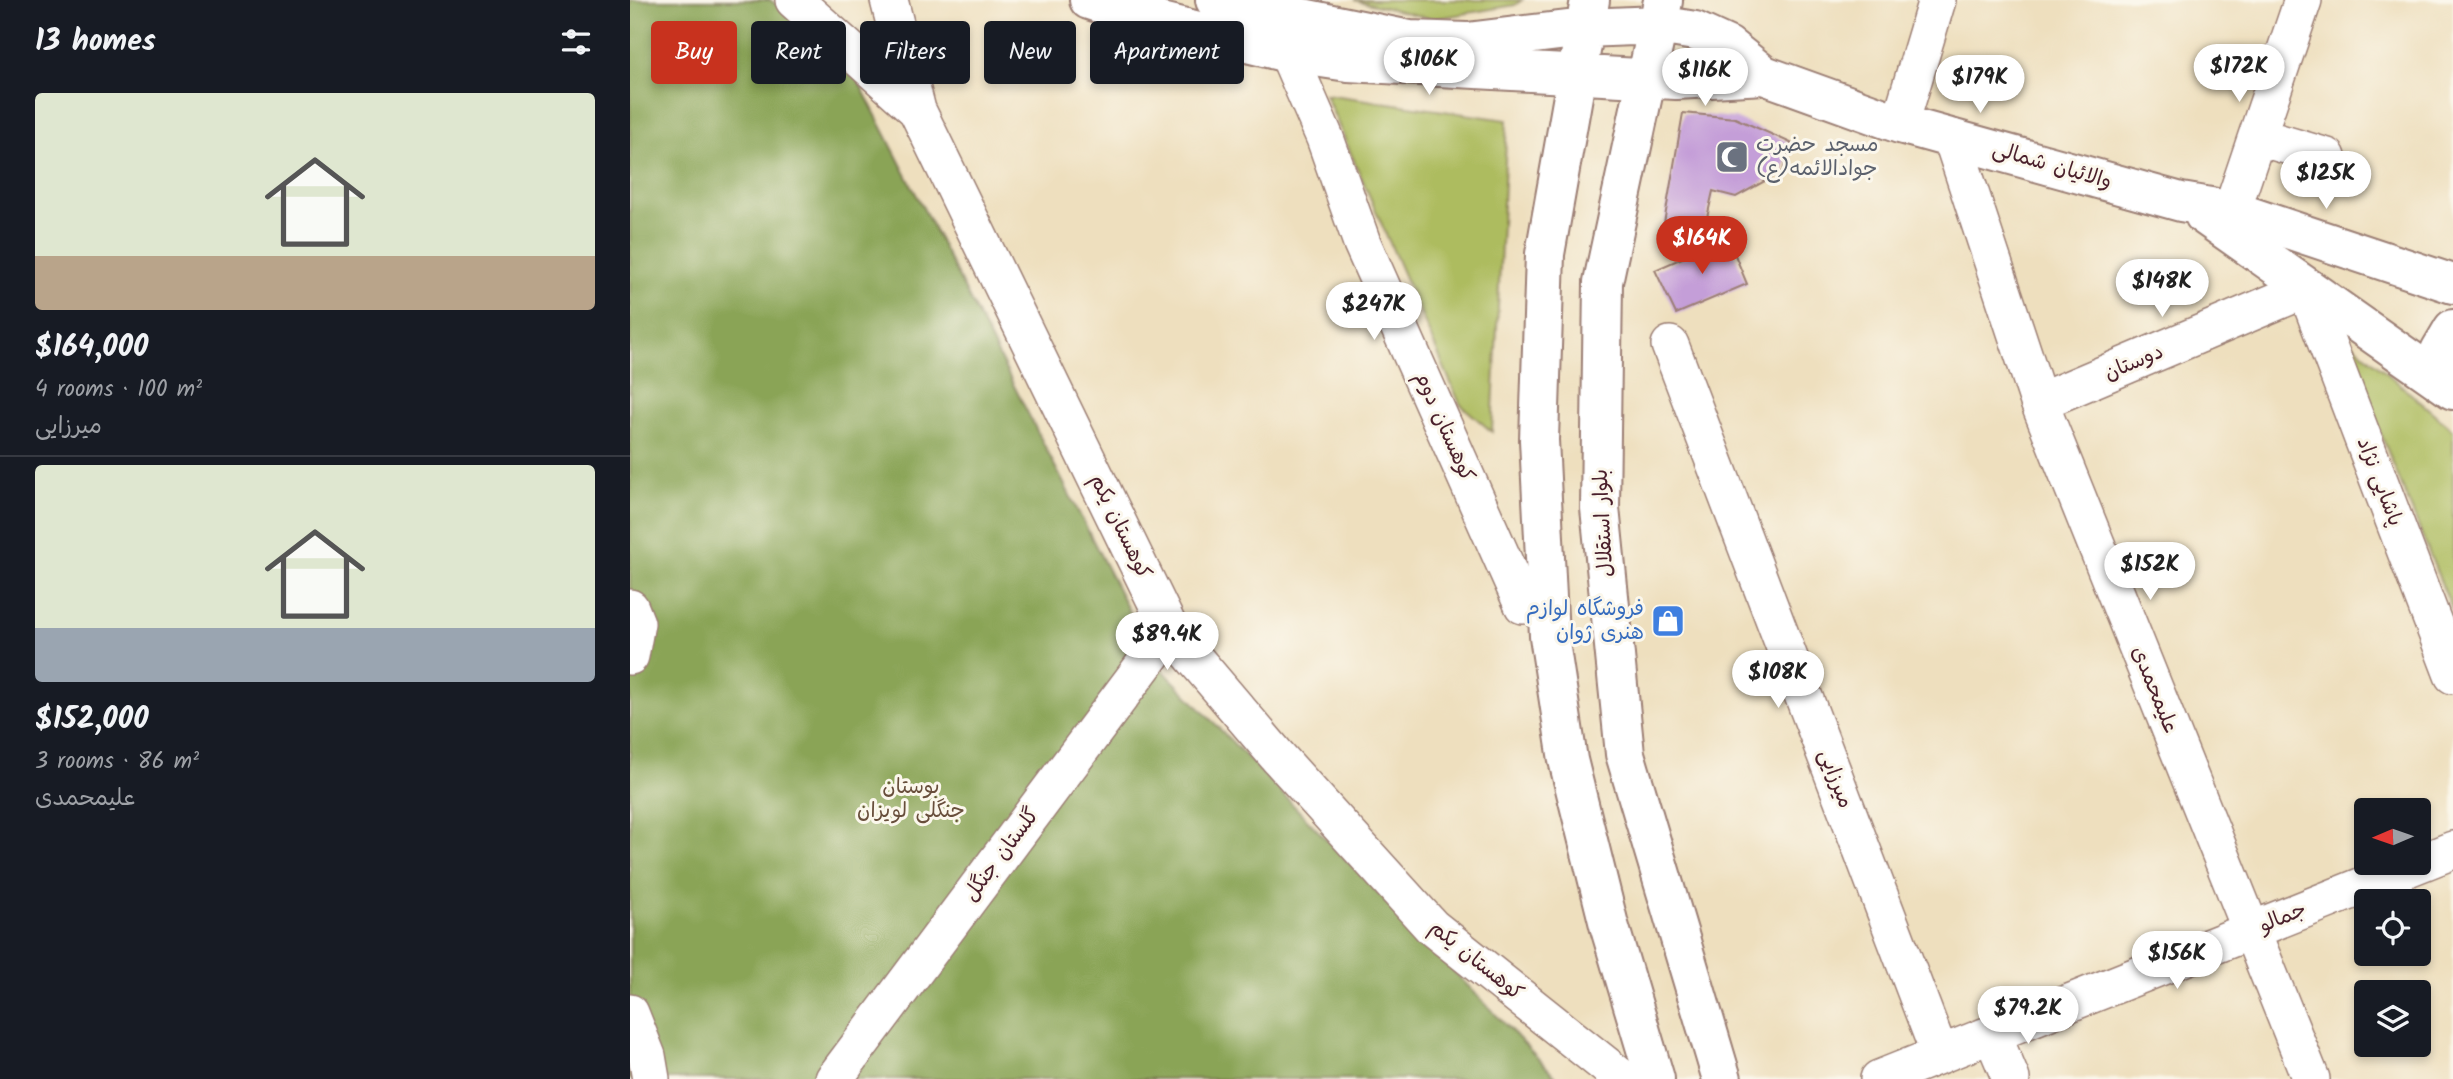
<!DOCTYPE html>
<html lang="en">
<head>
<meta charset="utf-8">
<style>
	:root { --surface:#171b24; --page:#20242c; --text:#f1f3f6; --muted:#9ea1a6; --line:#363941; --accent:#c8321e }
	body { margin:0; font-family:Kalam,"Playpen Sans Arabic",sans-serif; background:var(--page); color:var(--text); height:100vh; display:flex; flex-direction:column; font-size:26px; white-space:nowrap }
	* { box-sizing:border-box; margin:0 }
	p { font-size:23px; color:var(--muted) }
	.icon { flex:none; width:38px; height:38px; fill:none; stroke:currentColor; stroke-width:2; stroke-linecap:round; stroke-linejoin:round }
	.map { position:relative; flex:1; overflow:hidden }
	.sheet { display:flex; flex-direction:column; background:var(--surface); width:630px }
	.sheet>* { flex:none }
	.banner { position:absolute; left:21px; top:21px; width:665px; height:63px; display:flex; gap:14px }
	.needle { width:46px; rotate:268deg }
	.tools { position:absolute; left:1724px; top:798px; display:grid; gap:14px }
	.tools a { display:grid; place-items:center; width:77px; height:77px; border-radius:7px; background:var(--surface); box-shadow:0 4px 10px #0003; font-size:35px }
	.price { position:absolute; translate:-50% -60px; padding:0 16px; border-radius:24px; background:#fff; color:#222; font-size:23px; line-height:46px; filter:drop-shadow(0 2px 4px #0008) }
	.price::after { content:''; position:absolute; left:50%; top:42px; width:21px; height:16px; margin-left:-10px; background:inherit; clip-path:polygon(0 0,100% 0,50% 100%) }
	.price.active { background:var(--accent); color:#fff }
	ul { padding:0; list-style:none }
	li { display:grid; align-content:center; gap:14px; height:371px; padding:0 35px }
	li+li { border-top:2px solid var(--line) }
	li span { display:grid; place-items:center; height:217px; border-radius:7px; color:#555 }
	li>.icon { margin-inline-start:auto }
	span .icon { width:126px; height:126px; fill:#fffc; stroke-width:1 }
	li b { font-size:30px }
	h2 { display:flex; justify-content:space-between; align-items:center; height:84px; padding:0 35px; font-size:30px }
	.tag { padding:0 24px; border-radius:7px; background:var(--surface); box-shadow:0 4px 10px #0003; font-size:24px; line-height:63px }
	.tag.active { background:var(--accent); color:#fff }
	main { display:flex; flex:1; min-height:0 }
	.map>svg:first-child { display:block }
</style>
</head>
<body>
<main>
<section class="sheet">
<h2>13 homes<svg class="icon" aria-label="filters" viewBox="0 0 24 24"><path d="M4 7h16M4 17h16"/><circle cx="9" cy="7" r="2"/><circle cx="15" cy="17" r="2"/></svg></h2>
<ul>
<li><span style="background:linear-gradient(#dfe7d0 75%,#b9a48a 0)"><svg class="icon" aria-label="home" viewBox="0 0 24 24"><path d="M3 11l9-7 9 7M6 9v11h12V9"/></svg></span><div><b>$164,000</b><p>4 rooms · 100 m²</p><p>میرزایی</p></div></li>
<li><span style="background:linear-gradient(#dfe7d0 75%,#9aa5b1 0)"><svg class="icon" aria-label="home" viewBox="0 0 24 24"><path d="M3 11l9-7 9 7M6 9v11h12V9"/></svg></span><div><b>$152,000</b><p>3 rooms · 86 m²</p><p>علیمحمدی</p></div></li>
</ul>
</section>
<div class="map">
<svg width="1823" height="1079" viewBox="0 0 1823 1079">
	<rect width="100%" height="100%" fill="#fbf7ec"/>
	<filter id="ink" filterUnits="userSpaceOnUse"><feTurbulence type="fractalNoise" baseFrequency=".0143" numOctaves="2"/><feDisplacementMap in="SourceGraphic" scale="14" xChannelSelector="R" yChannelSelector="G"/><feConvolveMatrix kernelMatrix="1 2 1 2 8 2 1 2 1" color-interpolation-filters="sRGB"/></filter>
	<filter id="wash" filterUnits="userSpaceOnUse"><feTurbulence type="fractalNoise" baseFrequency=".00686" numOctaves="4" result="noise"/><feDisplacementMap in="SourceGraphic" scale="28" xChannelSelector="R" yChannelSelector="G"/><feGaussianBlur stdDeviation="1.57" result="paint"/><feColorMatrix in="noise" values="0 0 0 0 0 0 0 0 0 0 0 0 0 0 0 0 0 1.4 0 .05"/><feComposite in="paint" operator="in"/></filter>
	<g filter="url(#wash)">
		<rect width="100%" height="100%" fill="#eedfbe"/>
		<path fill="#adbc5f" stroke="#7c6e45" stroke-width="2" d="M724,0H892L885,5L803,19Z
			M695,94L877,120L862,432L830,404Z
			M1710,333L1823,430V612Z"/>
		<path fill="#8aa456" stroke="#6a6240" stroke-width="2" d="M0,0H140L213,51L525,662L928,1079H0Z"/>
		<g id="blocks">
			<path fill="#c49ed8" d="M1053,113L1105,118L1161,143L1153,171L1106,197L1083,191L1074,231L1034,223Z
				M1098,238L1117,284L1046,314L1025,270Z"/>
		</g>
	</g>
	<g filter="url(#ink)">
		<use href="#blocks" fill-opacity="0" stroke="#9c7f74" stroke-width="2"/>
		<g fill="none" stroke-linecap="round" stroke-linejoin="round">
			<defs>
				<path id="minor" d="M164,0L287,110L540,630L648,757L802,927L993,1079
					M259,0L287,110
					M658,53L695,138L732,243L893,605
					M1270,124L1307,0
					M1629,137L1697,157
					M1322,138L1409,402L1681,1079
					M1596,228L1673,0
					M1040,345L1310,1055
					M1409,402L1676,289L1823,675
					M0,608L6,623L0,656
					M0,1013L17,1056L21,1079
					M1362,1034L1381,1079
					M204,1079L540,630
					M1249,1079L1823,850"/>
				<path id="major" d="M459,0L511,17L658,53L718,62L1046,80L1134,75
					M585,0L780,40L837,42L954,28L1029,25L1065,31L1098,46L1134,75L1270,124L1551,202L1604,211L1823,284
					M960,0L915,254L909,440L919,636L938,760L979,925L1025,1079
					M1033,1L973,282L970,508L995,754L1092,1079
					M1574,215L1823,390
					M1806,376L1810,351L1823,329"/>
			</defs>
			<use href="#minor" stroke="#9c7f74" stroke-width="40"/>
			<use href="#major" stroke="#9c7f74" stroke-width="42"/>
			<use href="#minor" stroke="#fff" stroke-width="37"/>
			<use href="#major" stroke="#fff" stroke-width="38"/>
		</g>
	</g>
	<defs>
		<symbol id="mosque-square" viewBox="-11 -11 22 22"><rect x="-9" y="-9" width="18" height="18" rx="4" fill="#6b7280" stroke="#fbf7ec"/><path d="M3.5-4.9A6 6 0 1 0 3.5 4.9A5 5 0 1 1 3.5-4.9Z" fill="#fff"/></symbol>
		<symbol id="shop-square" viewBox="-11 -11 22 22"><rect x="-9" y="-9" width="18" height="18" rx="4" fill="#3f7fe0" stroke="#fbf7ec"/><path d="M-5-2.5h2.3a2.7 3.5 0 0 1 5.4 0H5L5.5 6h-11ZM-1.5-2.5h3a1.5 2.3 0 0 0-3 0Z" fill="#fff"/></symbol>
	</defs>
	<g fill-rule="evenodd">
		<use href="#mosque-square" x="1083" y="138" width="38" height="38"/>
		<use href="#shop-square" x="1019" y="602" width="38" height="38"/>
	</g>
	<g text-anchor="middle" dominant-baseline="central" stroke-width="6" stroke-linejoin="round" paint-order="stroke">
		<g font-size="21" fill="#5b616d" stroke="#fbf7ec" text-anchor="start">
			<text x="1126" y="145">مسجد حضرت<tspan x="1126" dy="24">جوادالائمه(ع)</tspan></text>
		</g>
		<g font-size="21" fill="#4a1f2b" stroke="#fbf7ec">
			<text transform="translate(1422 166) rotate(16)">والائیان شمالی</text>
			<text transform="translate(1504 363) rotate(-23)">دوستان</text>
			<text transform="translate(814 427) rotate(66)">کوهستان دوم</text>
			<text transform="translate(1749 482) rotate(69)">پاشایی نژاد</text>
			<text transform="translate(974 523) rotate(-93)">بلوار استقلال</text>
			<text transform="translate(490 527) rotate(64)">کوهستان یکم</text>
			<text transform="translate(1524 690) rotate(68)">علیمحمدی</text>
			<text transform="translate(1205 779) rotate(69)">میرزایی</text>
			<text transform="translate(372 855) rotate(-53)">گلستان جنگل</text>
			<text transform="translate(1653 918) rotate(-22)">جمالو</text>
			<text transform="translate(846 961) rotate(39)">کوهستان یکم</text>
		</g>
		<g font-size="21" fill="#366cbe" stroke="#fbf7ec" text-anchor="end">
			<text x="1014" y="609">فروشگاه لوازم<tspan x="1014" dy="24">هنری ژوان</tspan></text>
		</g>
		<g font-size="21" fill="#684e3b" stroke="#fbf7ec">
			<text x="281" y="787">بوستان<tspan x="281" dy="24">جنگلی لویزان</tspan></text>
		</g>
	</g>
</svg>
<div class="tools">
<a><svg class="needle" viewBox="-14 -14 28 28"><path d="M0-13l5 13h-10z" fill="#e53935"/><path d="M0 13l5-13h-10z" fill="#9ea1a6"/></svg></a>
<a><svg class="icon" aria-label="locate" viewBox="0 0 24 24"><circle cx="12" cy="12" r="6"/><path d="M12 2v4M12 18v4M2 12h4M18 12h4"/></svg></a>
<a><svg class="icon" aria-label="layers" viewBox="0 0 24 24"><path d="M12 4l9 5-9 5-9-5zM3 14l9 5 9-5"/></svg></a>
</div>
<b class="price" style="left:799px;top:97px">$106K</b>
<b class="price" style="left:1609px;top:104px">$172K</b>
<b class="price" style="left:1075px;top:108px">$116K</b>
<b class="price" style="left:1350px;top:115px">$179K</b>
<b class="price" style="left:1696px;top:211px">$125K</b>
<b class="price active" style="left:1072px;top:276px">$164K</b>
<b class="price" style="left:1532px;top:319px">$148K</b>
<b class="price" style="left:744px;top:342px">$247K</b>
<b class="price" style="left:1520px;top:602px">$152K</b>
<b class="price" style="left:537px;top:672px">$89.4K</b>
<b class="price" style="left:1148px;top:710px">$108K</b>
<b class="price" style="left:1547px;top:991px">$156K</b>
<b class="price" style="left:1398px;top:1046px">$79.2K</b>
<div class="banner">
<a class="tag active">Buy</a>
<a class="tag">Rent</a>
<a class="tag">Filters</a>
<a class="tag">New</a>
<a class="tag">Apartment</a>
</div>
</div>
</main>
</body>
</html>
